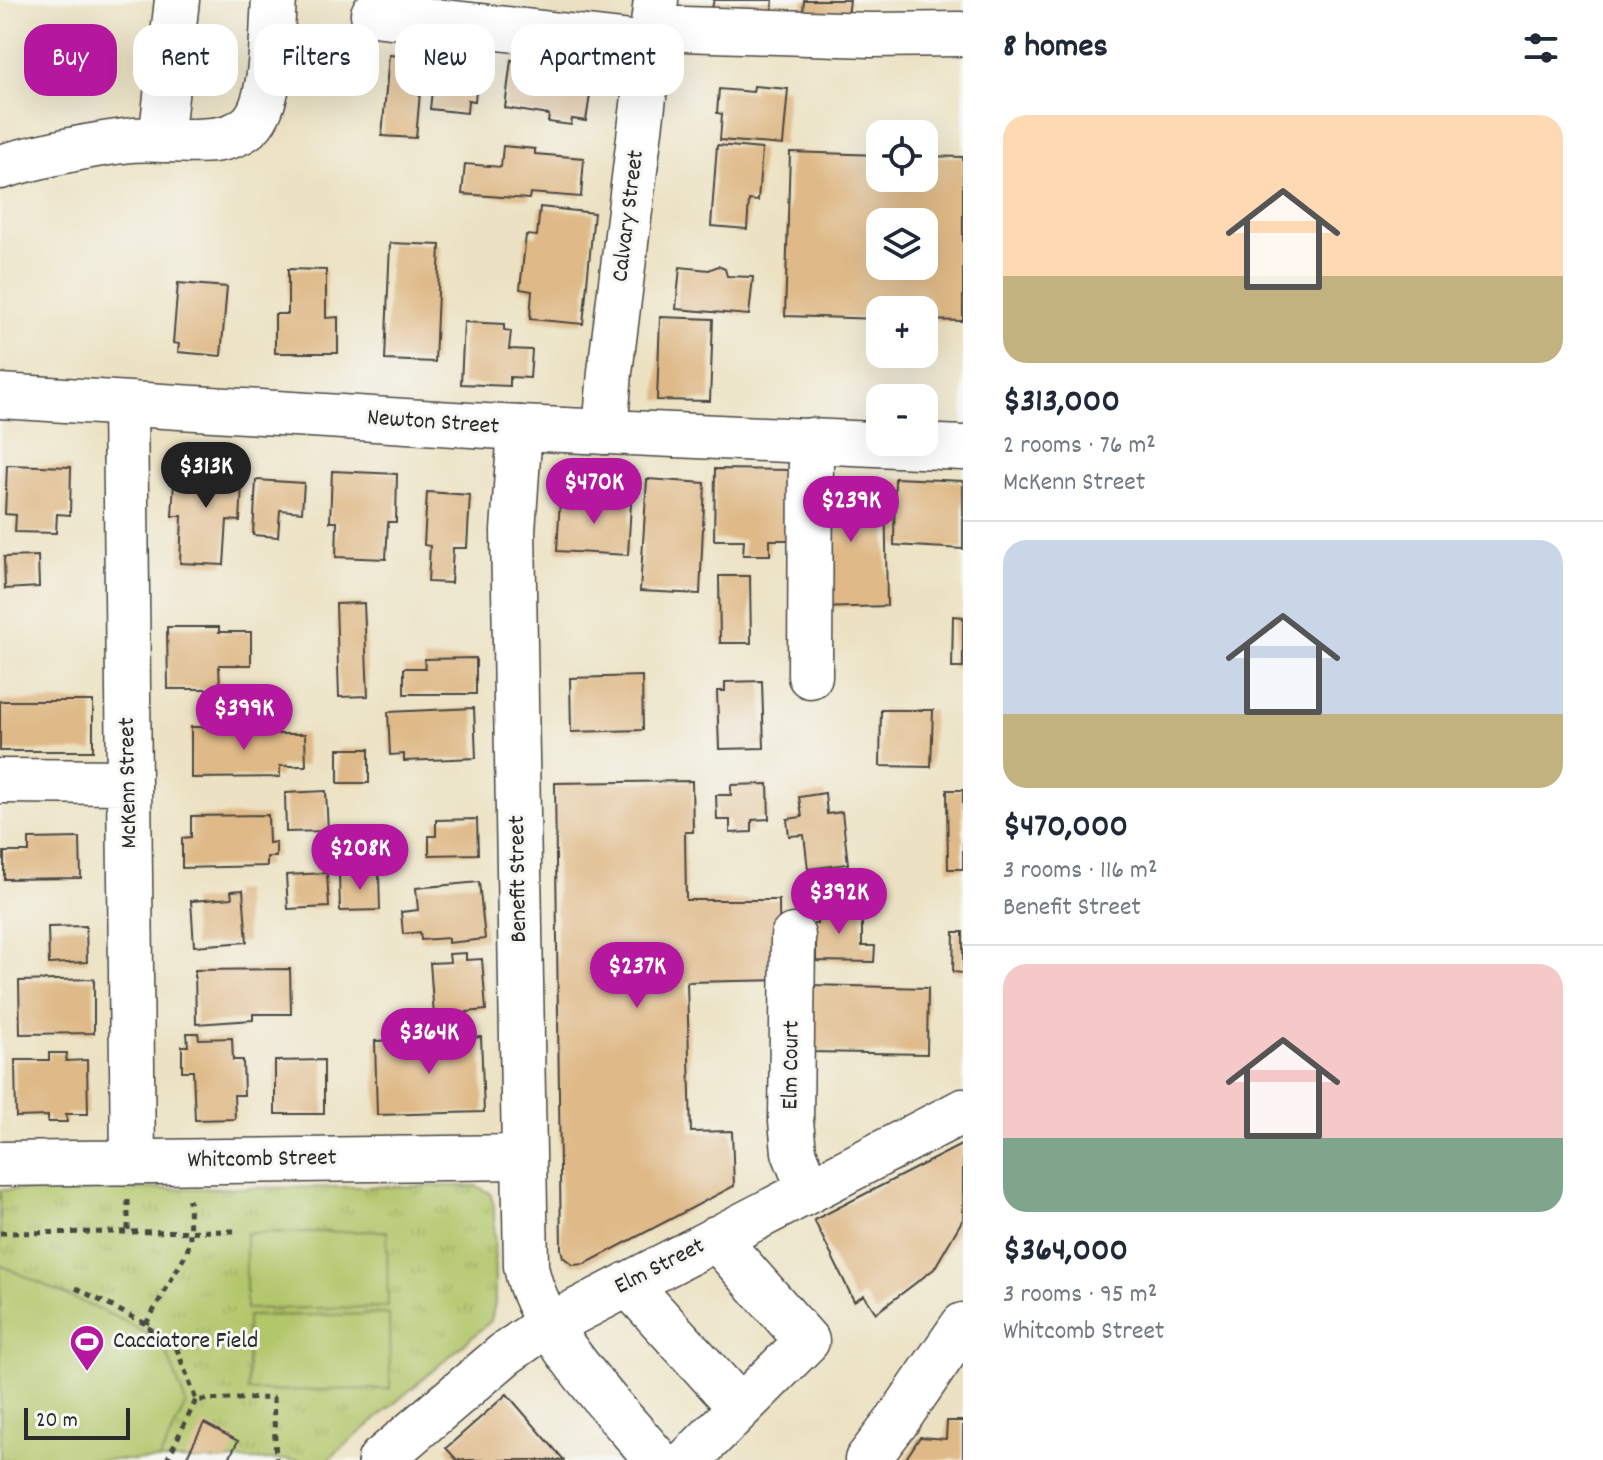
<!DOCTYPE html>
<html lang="en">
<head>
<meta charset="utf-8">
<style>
	:root { --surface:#fff; --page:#f2f2f3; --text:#1f2937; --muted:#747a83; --line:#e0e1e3; --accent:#b5179e }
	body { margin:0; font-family:Dekko,sans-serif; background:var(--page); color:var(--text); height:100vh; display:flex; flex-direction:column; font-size:30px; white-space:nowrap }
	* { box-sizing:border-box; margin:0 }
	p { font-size:26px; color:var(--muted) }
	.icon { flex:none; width:44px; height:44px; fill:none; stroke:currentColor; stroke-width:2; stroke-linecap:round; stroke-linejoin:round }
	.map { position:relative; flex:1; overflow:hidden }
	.drawer { display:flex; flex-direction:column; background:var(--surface); width:640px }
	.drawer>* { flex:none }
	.hud { position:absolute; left:24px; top:24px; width:760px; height:72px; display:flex; gap:16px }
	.fabs { position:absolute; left:866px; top:120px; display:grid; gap:16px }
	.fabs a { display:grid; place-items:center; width:72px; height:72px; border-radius:16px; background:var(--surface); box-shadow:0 8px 32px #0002; font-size:40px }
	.scale { position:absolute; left:24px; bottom:20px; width:106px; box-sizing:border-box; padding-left:8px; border:4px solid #2b2b2b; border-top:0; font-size:22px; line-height:28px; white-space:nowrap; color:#2b2b2b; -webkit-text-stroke:6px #f6f6f2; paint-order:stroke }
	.price { position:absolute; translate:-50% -68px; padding:0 18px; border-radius:28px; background:var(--accent); color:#fff; font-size:26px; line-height:52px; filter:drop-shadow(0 2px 4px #0008) }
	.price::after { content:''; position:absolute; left:50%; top:48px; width:24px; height:18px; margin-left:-12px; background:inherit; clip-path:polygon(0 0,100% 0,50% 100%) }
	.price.current { background:#222; color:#fff }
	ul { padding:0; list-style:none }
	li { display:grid; align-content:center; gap:16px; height:424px; padding:0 40px }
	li+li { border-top:2px solid var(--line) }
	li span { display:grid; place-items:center; height:248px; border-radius:24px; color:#555 }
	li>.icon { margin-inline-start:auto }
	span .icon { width:144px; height:144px; fill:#fffc; stroke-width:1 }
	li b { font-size:34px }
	h2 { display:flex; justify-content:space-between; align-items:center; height:96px; padding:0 40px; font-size:34px }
	.tag { padding:0 28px; border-radius:24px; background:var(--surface); box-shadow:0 8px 32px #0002; font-size:28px; line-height:72px }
	.tag.current { background:var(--accent); color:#fff }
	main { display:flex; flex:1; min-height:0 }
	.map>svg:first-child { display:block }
</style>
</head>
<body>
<main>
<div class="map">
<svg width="963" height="1460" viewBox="0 0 963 1460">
	<defs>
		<pattern id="park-tufts" width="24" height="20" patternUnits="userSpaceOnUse" patternTransform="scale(2)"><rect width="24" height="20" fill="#b2c66a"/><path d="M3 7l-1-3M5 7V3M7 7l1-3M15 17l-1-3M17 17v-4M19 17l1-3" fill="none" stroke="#99aa5c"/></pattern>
	</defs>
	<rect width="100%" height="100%" fill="#f6f6f2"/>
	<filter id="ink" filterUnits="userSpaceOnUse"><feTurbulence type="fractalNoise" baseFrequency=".0125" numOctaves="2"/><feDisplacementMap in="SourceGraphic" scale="16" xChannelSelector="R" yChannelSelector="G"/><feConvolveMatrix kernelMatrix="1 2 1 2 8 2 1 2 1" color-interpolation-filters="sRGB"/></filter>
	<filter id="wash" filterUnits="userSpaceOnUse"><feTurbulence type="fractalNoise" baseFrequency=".006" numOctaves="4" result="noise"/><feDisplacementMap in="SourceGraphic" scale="32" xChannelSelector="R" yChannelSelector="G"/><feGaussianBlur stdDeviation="1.8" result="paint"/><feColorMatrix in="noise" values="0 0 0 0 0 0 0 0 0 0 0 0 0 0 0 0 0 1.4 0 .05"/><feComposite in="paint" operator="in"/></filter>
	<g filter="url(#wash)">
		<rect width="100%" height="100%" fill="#ece2c3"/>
		<path fill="url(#park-tufts)" stroke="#6e784a" stroke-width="2" d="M476,1186L490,1193L494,1206L495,1303L491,1321L328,1460H0V1190Z"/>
		<path fill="#b2c66a" stroke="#6e784a" stroke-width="2" d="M387,1231L388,1307L246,1309V1233Z
			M0,1265L122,1320L163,1343L186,1404L159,1460H0Z
			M389,1314L390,1389L248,1391L247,1316Z"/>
		<g id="blocks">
			<path fill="#dfb987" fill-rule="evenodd" d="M714,0H773L772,15L712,8Z
				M804,0H850L847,25L803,12Z
				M437,44L480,48L475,101L468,100L467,113L430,109Z
				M389,55L423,58L416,138L382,136Z
				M555,57L575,59L574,67L594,69L586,121L572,119L571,125L548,122L549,115L505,108L511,60L554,66Z
				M754,86L788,89L783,145L720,140L722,114L717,113L719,89L753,92Z
				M717,145L762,149L758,201L749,200L747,229L711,226Z
				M503,146L535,149V154L584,158L581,197L530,193L529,199L462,194L465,164L501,167Z
				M790,152L880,155V178H924V156L963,157V321L924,320V310H880V319L785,316ZM880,222H924V266H880Z
				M540,207L594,213L583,324L530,319L532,291L520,289L526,235L537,236Z
				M390,243L440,245L435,362L385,360Z
				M718,266L725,269L727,276L753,277L749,315L676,309L680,267L709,270Z
				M288,269L326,270V318L338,317V353H275V314H288Z
				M178,283L227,287L221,356L178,352L179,344L173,343Z
				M660,317L713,319L710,401L657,400Z
				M464,322L504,324V330L511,331L509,349L532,350L530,378L510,377V386L461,384Z
				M175,464L243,467L240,521L227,520L224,565L180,563L182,516H172Z
				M7,465L71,467L70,515L57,514L56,533L15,532L16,515L5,514Z
				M715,469L795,470L794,540H770V555H743L744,540H714Z
				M332,471L397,474L396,522H388L386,559L336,557L337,522H330Z
				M895,478L963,481V549L894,545Z
				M647,479L705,483L700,594L640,591Z
				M256,480L304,483L302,512L280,510L278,537L253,535Z
				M885,481L887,606L818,608L815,483Z
				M427,492L470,495L467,548H453L451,583L428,582L430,546L424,545Z
				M575,494L583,498L608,501L618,496L625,502L631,503L628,555L557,551L560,499H566Z
				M38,556L39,587L5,589L4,557Z
				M719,576H750L751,643H720Z
				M364,603L368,696L339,697L336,604Z
				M953,616L963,617V668H952Z
				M167,627H219V632H251V665H219L220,689H168Z
				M476,658V694H404V668H425L424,659Z
				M642,676L643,730L571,732L570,678Z
				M762,681L764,748L719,749L717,691H725V682Z
				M0,701H93V751H0Z
				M474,708L476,758L404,761V754L390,755L388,712Z
				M881,710H933L931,767L880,766Z
				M191,727H278V734H305L306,766H280V777L191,778Z
				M338,749H369V783H338Z
				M692,781L693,832H685L686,900H779L780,980L687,982L691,1132L732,1131L734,1186L585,1264L573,1265L563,1257L561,1249L555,783Z
				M768,784L769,819L752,820V832L730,833V820H717L716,795H731V785Z
				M947,790H963V869H948Z
				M326,791L328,831L286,832L285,793Z
				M825,793L827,814L842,812L848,864L808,869L804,835L789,836L787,819L802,817L799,797Z
				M268,815L269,843L276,842V857H267V866L182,868V838L191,837V816Z
				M477,819L478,854L429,855V836H436V820Z
				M80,838L81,878L4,879V852H29V839Z
				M327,873L329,907L288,909L286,875Z
				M379,873L380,910L340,911L339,874Z
				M479,882L485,939L448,943V938L421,940L420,932L403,934L401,912L418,910L416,888Z
				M243,890L247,942L194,946L191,901L232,898L231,891Z
				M817,908H862V946H875L874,962L816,961V944H806V924H817Z
				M86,926L87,962L49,964L48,927Z
				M954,932H963V973L953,972Z
				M466,953V960L482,959L486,1010L467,1012L468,1019L449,1020V1015L434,1016L430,963L450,962L449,954Z
				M290,969L291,1014H253V1020L196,1024L195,970Z
				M94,979V1033L20,1034L19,981Z
				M810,985L928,988L927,1054L809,1052Z
				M187,1033H198L199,1039L232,1038L233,1060H243L244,1095H234L235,1119L195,1120L193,1071H182V1046H188Z
				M481,1037L484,1112L377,1115L375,1041Z
				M49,1053H67L66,1061L87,1060L88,1114H66L67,1122H48V1116L16,1117L15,1060H49Z
				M324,1060V1114H275V1061Z
				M963,1144V1219L934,1269L876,1313L864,1295L854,1301L814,1220Z
				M507,1394L564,1460H457L446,1448Z
				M947,1421H963V1460H905L920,1437L946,1439Z
				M204,1423L238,1441L228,1460H185Z"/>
		</g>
	</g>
	<g filter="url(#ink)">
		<use href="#blocks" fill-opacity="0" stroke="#484642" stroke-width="2"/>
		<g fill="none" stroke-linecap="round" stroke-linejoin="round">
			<defs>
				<path id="minor" d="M373,14L649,45
					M652,28L871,35L961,34
					M161,140L177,0
					M0,167C43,155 87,145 132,140C166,136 223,152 251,124C274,100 271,33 274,0
					M125,404L133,1162
					M520,428L513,531L526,1266C537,1332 614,1408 657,1460
					M605,432L610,372L656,0
					M810,676L811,440
					M0,781L129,782
					M793,936L791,1121L794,1152L809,1190
					M0,1164L523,1157
					M628,1284L740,1407
					M380,1460L505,1354L538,1331L963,1111
					M688,1460L807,1341L716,1238
					M867,1460L897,1421L963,1325"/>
				<path id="major" d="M0,396L520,428L963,448"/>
			</defs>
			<use href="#minor" stroke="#484642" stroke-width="47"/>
			<use href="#major" stroke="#484642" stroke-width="47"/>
			<path stroke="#484642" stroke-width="5" stroke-dasharray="6 6" stroke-linecap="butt" d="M128,1200V1231
				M0,1233L238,1231
				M76,1288L146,1324L145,1326L175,1344L196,1400L273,1398L276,1460
				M146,1324L187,1252L190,1240L189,1199
				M167,1460L196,1400"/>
			<use href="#minor" stroke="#fff" stroke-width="44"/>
			<use href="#major" stroke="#fff" stroke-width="44"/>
		</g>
	</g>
	<defs>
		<symbol id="stadium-pin" viewBox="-11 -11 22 30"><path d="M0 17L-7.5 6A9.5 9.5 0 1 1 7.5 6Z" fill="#b5179e" stroke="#f6f6f2"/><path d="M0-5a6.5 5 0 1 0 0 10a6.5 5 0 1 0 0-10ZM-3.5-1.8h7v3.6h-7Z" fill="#fff"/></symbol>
	</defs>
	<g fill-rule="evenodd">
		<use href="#stadium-pin" x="67" y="1322" width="40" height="54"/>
	</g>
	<g text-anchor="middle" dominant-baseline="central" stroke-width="6" stroke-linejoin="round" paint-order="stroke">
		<g font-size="24" fill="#2b2b2b" stroke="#f6f6f2">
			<text transform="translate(629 216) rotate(-83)">Calvary Street</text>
			<text transform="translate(433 423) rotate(4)">Newton Street</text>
			<text transform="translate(129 783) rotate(-91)">McKenn Street</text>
			<text transform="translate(519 879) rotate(-91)">Benefit Street</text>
			<text transform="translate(792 1065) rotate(-89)">Elm Court</text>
			<text transform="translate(262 1160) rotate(-1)">Whitcomb Street</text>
			<text transform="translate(660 1267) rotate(-27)">Elm Street</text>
		</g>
		<g font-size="24" fill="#2b2b2b" stroke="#f6f6f2" text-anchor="start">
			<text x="113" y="1342">Cacciatore Field</text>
		</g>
	</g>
</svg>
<div class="fabs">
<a><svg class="icon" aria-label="locate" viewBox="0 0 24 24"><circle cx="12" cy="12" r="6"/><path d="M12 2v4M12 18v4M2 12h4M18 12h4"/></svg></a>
<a><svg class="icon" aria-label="layers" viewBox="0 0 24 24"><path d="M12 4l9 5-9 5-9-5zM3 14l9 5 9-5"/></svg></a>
<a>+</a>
<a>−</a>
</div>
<div class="scale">20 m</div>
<b class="price current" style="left:206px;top:510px">$313K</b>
<b class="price" style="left:594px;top:526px">$470K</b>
<b class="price" style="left:851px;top:544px">$239K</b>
<b class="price" style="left:244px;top:752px">$399K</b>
<b class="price" style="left:360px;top:892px">$208K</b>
<b class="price" style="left:839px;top:936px">$392K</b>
<b class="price" style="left:637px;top:1010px">$237K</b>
<b class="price" style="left:429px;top:1076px">$364K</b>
<div class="hud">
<a class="tag current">Buy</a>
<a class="tag">Rent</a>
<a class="tag">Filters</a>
<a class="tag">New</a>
<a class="tag">Apartment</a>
</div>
</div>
<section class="drawer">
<h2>8 homes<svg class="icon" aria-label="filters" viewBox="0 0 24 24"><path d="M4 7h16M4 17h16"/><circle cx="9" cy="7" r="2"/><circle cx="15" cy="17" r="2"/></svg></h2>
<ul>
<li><span style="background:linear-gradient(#ffd9b3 65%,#c2b280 0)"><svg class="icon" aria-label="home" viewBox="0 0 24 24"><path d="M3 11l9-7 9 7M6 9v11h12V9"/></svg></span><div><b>$313,000</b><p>2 rooms · 76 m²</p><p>McKenn Street</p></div></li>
<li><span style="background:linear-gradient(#c9d6e8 70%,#c2b280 0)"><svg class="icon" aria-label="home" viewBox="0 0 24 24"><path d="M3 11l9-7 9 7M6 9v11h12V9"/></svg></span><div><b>$470,000</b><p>3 rooms · 116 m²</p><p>Benefit Street</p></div></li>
<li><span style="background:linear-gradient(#f6c9c9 70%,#7fa58c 0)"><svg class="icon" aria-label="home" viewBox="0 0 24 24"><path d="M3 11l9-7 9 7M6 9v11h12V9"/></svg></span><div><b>$364,000</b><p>3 rooms · 95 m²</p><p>Whitcomb Street</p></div></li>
</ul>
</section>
</main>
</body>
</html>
